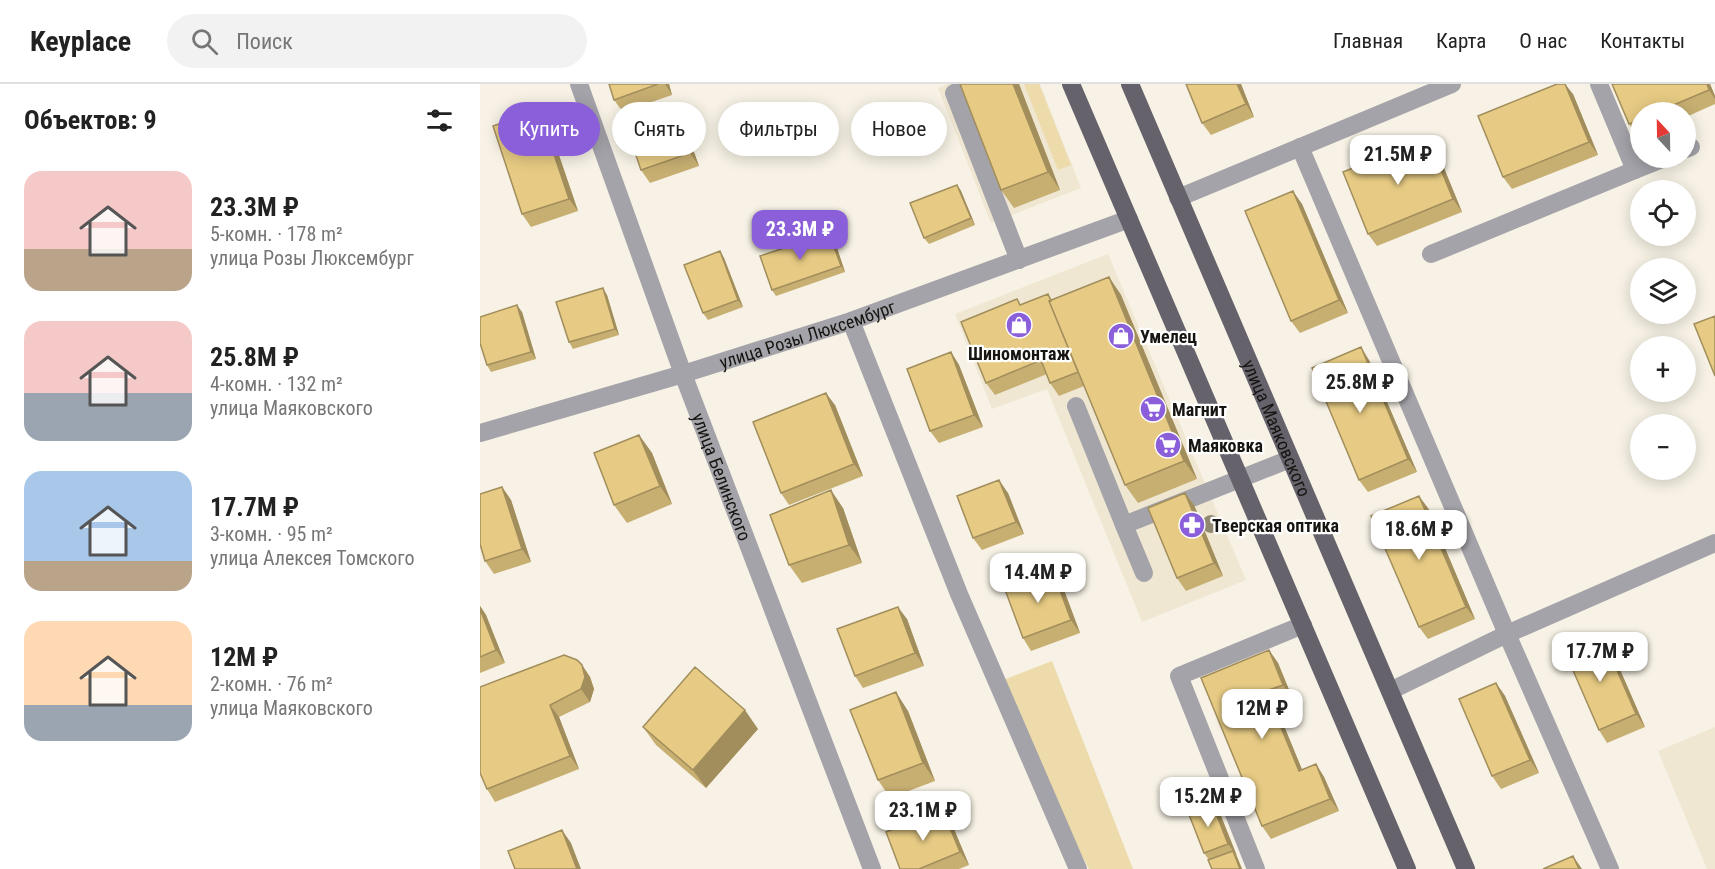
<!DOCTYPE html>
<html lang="ru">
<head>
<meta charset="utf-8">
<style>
	:root { --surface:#fff; --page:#f2f2f2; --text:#222; --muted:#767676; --line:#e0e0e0; --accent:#8b5fd9 }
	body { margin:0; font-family:"Roboto Condensed",sans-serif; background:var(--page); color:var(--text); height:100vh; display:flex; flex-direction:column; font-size:22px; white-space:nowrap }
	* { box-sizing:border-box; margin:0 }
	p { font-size:20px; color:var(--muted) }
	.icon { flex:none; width:33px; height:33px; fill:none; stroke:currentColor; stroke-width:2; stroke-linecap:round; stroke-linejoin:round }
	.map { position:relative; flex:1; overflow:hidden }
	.panel { display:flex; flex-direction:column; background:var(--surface); width:480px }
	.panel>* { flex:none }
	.banner { position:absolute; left:18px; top:18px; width:570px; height:54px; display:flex; gap:12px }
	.needle { width:39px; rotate:338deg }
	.buttons { position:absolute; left:1150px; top:18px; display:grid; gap:12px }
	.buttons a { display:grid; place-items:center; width:66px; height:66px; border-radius:50%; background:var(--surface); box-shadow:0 3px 15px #0003; font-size:30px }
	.price { position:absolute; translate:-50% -51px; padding:0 14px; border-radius:12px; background:#fff; color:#222; font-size:20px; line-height:39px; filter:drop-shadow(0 2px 3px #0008) }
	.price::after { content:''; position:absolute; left:50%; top:36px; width:18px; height:14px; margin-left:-9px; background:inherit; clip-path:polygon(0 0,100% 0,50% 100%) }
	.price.active { background:var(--accent); color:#fff }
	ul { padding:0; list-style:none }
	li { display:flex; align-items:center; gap:18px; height:150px; padding:0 24px }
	li span { display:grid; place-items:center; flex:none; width:168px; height:120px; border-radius:18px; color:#555 }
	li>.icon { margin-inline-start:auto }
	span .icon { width:72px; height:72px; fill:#fffc; stroke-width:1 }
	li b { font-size:26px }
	h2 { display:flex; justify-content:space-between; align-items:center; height:72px; padding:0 24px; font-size:26px }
	.tag { padding:0 21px; border-radius:27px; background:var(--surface); box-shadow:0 3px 15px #0003; font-size:21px; line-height:54px }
	.tag.active { background:var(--accent); color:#fff }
	header { display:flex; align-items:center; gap:36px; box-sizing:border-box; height:84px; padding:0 30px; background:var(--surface); border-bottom:2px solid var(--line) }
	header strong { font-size:28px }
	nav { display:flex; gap:33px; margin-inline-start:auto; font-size:21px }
	.search { width:420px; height:54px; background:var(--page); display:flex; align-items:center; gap:15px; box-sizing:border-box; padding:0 21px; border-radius:33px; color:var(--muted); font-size:22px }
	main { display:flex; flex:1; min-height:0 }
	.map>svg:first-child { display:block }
</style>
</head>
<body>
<header>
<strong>Keyplace</strong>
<div class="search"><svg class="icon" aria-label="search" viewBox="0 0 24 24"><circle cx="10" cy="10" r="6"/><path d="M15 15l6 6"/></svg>Поиск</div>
<nav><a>Главная</a><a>Карта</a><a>О нас</a><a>Контакты</a></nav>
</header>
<main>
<section class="panel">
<h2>Объектов: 9<svg class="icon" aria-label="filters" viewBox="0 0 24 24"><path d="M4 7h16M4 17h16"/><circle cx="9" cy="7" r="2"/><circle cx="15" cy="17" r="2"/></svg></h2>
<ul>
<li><span style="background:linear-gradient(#f6c9c9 65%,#b9a48a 0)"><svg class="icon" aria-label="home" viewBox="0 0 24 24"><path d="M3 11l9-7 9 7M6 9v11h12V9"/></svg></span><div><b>23.3M ₽</b><p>5-комн. · 178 m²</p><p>улица Розы Люксембург</p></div></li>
<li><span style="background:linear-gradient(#f6c9c9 60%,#9aa5b1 0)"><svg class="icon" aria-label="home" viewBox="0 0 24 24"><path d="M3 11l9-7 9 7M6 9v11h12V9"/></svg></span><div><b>25.8M ₽</b><p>4-комн. · 132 m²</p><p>улица Маяковского</p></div></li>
<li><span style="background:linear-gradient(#a9c7e8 75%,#b9a48a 0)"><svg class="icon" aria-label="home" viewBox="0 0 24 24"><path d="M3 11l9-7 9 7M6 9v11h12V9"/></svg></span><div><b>17.7M ₽</b><p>3-комн. · 95 m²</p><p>улица Алексея Томского</p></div></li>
<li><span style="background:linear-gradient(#ffd9b3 70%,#9aa5b1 0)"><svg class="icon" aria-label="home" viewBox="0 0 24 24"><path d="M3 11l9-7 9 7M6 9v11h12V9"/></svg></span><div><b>12M ₽</b><p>2-комн. · 76 m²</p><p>улица Маяковского</p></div></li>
</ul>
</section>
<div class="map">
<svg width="1235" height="785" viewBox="0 0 1235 785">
	<rect width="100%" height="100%" fill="#f7f2e5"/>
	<path fill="#efe7d2" d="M468,0H560L601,104L511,139L458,4Z
		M628,170L766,496L662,538L567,305L512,325L475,230Z
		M1235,643V785H1227L1178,667Z"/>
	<path fill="#eddbab" d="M544,0H559L591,81L578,86Z
		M572,577L653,785H609L576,722L521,597Z"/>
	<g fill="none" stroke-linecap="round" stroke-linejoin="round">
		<g stroke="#a4a3a9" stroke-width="18">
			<path id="s1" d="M99,0L203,290L392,785"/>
			<path d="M496,0L474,9L539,176"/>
			<path d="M820,63L1027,550L1130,785"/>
			<path d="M1206,65L1211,63"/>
			<path d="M1155,86L1185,74"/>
			<path d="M698,114L972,0"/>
			<path d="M951,170L1155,86L1119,0"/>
			<path d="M371,237L479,510L598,785"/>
			<path d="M596,322L644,441L810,375"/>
			<path id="s2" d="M0,349L203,290L371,237L649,135"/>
			<path d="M644,441L664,489"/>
			<path d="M910,607L1027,550L1235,459"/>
			<path d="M776,785L699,592L823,541"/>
		</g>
		<g stroke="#65626c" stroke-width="18">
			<path d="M591,0L927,785"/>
			<path id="s3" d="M650,0L986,785"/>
		</g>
	</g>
	<circle fill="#918870" cx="731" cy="440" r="9"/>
	<path fill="#c7af72" d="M129,0H189L192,11L143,28L134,16Z
		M480,0H539L580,106L534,124L521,106Z
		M706,0H761L774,33L731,51L722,39Z
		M1132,0H1230L1235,12V20L1206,33V28H1161V52L1158,53L1149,40Z
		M1093,10L1118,71L1032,105L1023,93Z
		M197,34L206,46L219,82L170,99L161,86Z
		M68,39L98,127L51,143L42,130Z
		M957,67L982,128L897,162L888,150Z
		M477,101L481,107L495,141L449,160L444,154Z
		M822,120L868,229L820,249L811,237Z
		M349,149L354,155L365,188L296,212L292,206Z
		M240,167L244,174L263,223L228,236L223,229Z
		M629,193L641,211L717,395L658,419L645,401L604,302L579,312L570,299L567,290L515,311L506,299L541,221L568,210L572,216Z
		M127,211L139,251L93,265L89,258Z
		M42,228L56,275L11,288L7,281Z
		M471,268L479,281L503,343L459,359L450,347Z
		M889,276L937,388L888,408L879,396Z
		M355,321L383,392L309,421L301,409Z
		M159,351L172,369L192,420L147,439L134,421Z
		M22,403L31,416L51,478L14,490L5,477Z
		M528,409L544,450L502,466L493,454Z
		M705,409L714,421L743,492L706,507L697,494Z
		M363,424L382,479L322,499L309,481Z
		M948,424L995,535L948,555L939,543Z
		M581,498L600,549L551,567L543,554Z
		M0,522L6,531L25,579L0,589Z
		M427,535L444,582L383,604L375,592Z
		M1131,565L1165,643L1127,659L1119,646Z
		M789,566L798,579L812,613L795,620L822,686L836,680L844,693L859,727L791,755L782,742L721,594Z
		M102,581L110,593L114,605L110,618L79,633L99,685L15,718L7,705L0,689Z
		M1016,599L1025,612L1059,689L1021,705L1012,692Z
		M428,627L455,697L410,714L398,696Z
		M163,643L278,645L226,704L176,661Z
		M732,719L741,732L762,785H732L729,776L724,769Z
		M471,738L489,781L479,785H420Z"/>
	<path fill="#a28e5c" d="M185,0H189L192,11Z
		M533,0H539L580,106L568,88Z
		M757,0H761L774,33L766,20Z
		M1085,0L1093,10L1118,71L1109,58Z
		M1227,0H1230L1235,12V15L1229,6Z
		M59,26L68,39L98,127L89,115Z
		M197,34L206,46L219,82L210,69Z
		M948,54L957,67L982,128L973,115Z
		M477,101L481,107L495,141L491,134Z
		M813,107L822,120L868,229L859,216Z
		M349,149L354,155L365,188L361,182Z
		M240,167L244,174L263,223L258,216Z
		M629,193L641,211L717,395L704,377Z
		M123,204L127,211L139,251L135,245Z
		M37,221L42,228L56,275L51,268Z
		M881,263L889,276L937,388L928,375Z
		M471,268L479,281L503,343L494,331Z
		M346,309L355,321L383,392L374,380Z
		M159,351L172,369L192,420L180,402Z
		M519,396L528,409L544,450L536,438Z
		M22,403L31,416L51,478L42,465Z
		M351,406L363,424L382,479L369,461Z
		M705,409L714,421L743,492L734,479Z
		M939,412L948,424L995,535L986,523Z
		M572,485L581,498L600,549L591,536Z
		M0,522L6,531L25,579L16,566L0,525Z
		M418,523L427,535L444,582L435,569Z
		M1122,552L1131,565L1165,643L1156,630Z
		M789,566L798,579L812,613L803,601Z
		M102,581L110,593L114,605L110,618L101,605Z
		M1016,599L1025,612L1059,689L1050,676Z
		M786,607L795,620L828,700L819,687Z
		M416,608L428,627L455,697L443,679Z
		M70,621L79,633L99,685L90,672Z
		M265,626L278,645L226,704L213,686Z
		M836,680L844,693L859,727L850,715Z
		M732,719L741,732L757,772L748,760Z
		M462,725L471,738L489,781L480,768Z
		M82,746L91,759L101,785H97Z
		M753,767L757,773L762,785H760Z
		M1093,772L1102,785H1099Z"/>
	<path fill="#e7cb84" stroke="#a28e5c" stroke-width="1.5" d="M129,0H178L134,16Z
		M480,0H533L568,88L521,106Z
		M706,0H757L766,20L722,39Z
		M1077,0H1085L1109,58L1023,93L998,32Z
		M1132,0H1227L1229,6L1177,28H1161V35L1149,40Z
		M59,26L89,115L42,130L13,42Z
		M197,34L210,69L161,86L149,51Z
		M948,54L973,115L888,150L863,88Z
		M477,101L491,134L444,154L430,119Z
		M813,107L859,216L811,237L765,127Z
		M349,149L361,182L292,206L280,172Z
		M240,167L258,216L223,229L204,181Z
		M629,193L704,377L645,401L569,217Z
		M123,204L135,245L89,258L76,218Z
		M568,210L571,217H569L598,288L570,299L561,276L506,299L481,238L537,215L540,221Z
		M37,221L51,268L7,281L0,259V233Z
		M1235,232V292L1214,240Z
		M881,263L928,375L879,396L832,284Z
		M471,268L494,331L450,347L427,285Z
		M346,309L374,380L301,409L273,338Z
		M159,351L180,402L134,421L114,369Z
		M519,396L536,438L493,454L477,412Z
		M22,403L42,465L5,477L0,460V410Z
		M351,406L369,461L309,481L290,431Z
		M705,409L734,479L697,494L668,424Z
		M939,412L986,523L939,543L891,432Z
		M572,485L591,536L543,554L524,503Z
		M418,523L435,569L375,592L357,545Z
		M0,525L16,566L0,573Z
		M1122,552L1156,630L1119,646L1085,568Z
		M789,566L803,601L786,607L819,687L836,680L850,715L782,742L721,594Z
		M84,571L97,576L102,581L105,593L101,605L70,621L90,672L7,705L0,689V603Z
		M215,583L265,626L213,686L163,643Z
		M1016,599L1050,676L1012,692L979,615Z
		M416,608L443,679L398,696L370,626Z
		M732,719L748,760L724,769L708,728Z
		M462,725L480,768L439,785H420L406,748Z
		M82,746L97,785H35L28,767Z
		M753,767L760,785H732L728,776Z
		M1093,772L1099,785H1063Z"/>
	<defs>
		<symbol id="shop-disc" viewBox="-11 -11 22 22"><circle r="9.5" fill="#8b5fd9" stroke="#fff"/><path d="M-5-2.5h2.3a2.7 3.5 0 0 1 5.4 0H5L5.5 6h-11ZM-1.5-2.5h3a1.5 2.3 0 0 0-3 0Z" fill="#fff"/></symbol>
		<symbol id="supermarket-disc" viewBox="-11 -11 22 22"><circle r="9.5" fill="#8b5fd9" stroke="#fff"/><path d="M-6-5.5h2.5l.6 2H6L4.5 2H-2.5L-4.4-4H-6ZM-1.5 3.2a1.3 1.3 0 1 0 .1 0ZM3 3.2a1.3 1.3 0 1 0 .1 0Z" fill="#fff"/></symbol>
		<symbol id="pharmacy-disc" viewBox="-11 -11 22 22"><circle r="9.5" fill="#8b5fd9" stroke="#fff"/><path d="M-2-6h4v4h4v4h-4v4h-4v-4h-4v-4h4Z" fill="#fff"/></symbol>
	</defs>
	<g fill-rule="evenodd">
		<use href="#shop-disc" x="524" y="226" width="30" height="30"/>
		<use href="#shop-disc" x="626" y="237" width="30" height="30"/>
		<use href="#supermarket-disc" x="658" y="310" width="30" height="30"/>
		<use href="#supermarket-disc" x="673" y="346" width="30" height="30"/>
		<use href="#pharmacy-disc" x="697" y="426" width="30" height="30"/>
	</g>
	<g text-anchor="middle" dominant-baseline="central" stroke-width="4.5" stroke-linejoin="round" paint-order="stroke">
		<g font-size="18" fill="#171511" stroke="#fff">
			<text stroke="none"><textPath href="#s2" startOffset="342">улица Розы Люксембург</textPath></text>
			<text stroke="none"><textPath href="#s3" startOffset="374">улица Маяковского</textPath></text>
			<text stroke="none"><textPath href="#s1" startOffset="418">улица Белинского</textPath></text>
		</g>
		<g font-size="18" font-weight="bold" fill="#171511" stroke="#fff" text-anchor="start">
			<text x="660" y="252">Умелец</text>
			<text x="539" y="269" text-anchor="middle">Шиномонтаж</text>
			<text x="692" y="325">Магнит</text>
			<text x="708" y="361">Маяковка</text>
			<text x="732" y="441">Тверская оптика</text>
		</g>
	</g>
</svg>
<div class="buttons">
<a><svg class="needle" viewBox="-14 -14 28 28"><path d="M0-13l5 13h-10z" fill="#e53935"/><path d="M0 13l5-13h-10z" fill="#767676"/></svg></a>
<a><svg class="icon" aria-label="locate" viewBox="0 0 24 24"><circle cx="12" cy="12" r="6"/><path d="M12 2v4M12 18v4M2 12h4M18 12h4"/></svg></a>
<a><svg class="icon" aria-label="layers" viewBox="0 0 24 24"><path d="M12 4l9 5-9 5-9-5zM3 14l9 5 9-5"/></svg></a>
<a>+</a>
<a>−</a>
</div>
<b class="price" style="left:918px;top:102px">21.5M ₽</b>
<b class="price active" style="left:320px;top:177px">23.3M ₽</b>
<b class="price" style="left:880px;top:330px">25.8M ₽</b>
<b class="price" style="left:939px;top:477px">18.6M ₽</b>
<b class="price" style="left:558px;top:520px">14.4M ₽</b>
<b class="price" style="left:1120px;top:599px">17.7M ₽</b>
<b class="price" style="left:782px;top:656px">12M ₽</b>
<b class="price" style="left:728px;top:744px">15.2M ₽</b>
<b class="price" style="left:443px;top:758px">23.1M ₽</b>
<div class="banner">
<a class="tag active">Купить</a>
<a class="tag">Снять</a>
<a class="tag">Фильтры</a>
<a class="tag">Новое</a>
</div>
</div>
</main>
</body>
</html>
